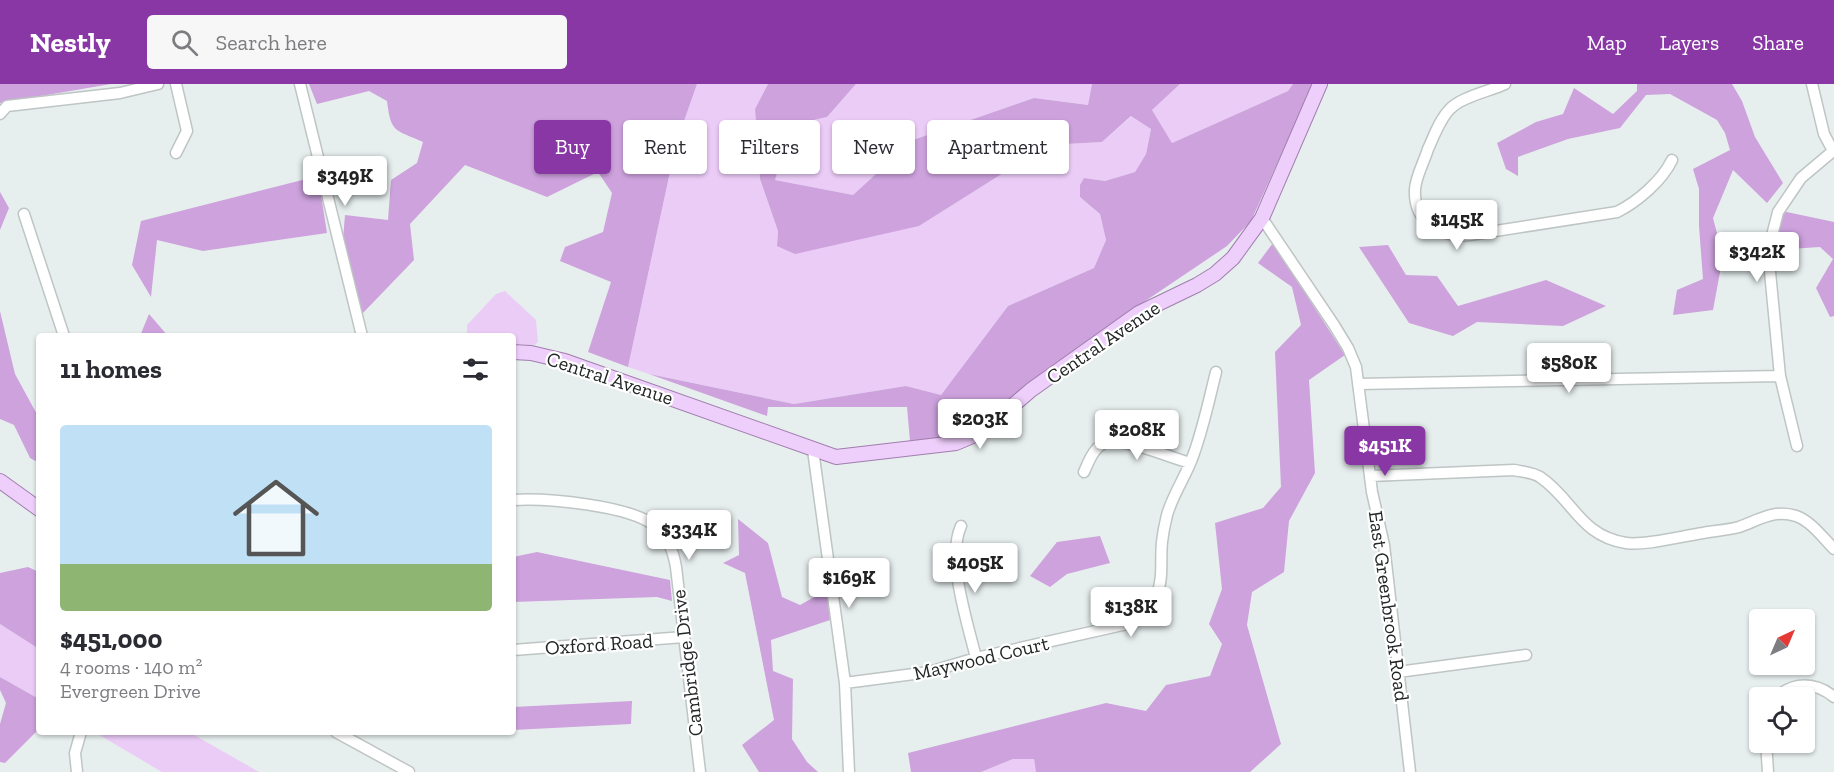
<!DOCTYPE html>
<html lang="en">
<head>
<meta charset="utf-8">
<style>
	:root { --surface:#fff; --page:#f7f7f7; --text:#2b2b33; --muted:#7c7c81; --line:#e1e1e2; --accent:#8a37a6 }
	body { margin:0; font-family:"Zilla Slab",serif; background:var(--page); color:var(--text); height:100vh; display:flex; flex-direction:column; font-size:22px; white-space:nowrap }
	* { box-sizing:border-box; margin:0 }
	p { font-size:20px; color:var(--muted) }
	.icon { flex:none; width:33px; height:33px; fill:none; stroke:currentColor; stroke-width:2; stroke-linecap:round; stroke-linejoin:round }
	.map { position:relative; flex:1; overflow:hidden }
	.side { position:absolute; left:36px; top:249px; width:480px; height:402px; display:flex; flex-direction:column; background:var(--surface); border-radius:6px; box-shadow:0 2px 4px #0004 }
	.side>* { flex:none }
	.guide { position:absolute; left:534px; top:36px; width:570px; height:54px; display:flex; gap:12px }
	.needle { width:39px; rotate:44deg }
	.tools { position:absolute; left:1749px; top:525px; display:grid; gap:12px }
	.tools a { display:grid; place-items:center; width:66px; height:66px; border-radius:6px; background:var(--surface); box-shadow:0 2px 4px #0004; font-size:30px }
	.price { position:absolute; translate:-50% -51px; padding:0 14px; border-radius:6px; background:#fff; color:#222; font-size:20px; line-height:39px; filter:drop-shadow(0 2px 3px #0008) }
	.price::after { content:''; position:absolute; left:50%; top:36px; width:18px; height:14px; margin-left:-9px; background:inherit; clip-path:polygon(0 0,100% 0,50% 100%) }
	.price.on { background:var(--accent); color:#fff }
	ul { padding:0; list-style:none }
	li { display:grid; align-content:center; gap:12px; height:318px; padding:0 24px }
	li+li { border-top:2px solid var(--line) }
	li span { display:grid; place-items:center; height:186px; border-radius:6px; color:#555 }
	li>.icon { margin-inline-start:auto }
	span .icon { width:108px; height:108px; fill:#fffc; stroke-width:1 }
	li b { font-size:26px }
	h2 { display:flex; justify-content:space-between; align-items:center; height:72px; padding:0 24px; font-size:26px }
	.pill { padding:0 21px; border-radius:6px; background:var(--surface); box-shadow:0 2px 4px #0004; font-size:21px; line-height:54px }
	.pill.on { background:var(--accent); color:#fff }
	header { display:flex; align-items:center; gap:36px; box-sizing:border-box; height:84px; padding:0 30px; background:var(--accent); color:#fff }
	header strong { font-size:28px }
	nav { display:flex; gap:33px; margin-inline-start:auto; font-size:21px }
	.search { width:420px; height:54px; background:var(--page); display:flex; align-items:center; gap:15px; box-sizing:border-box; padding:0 21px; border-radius:6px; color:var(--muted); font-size:22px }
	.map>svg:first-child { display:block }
</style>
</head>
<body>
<header>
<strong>Nestly</strong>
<div class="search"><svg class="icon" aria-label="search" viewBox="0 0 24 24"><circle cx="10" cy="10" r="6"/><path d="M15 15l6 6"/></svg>Search here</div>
<nav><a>Map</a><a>Layers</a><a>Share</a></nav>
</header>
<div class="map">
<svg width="1834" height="688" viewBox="0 0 1834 688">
	<rect width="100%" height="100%" fill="#e7efee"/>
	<path fill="#ebccf7" d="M697,0H768L755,25L760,95L778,147L777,162L919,142L1048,61L1102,58L1132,32L1151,45L1146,70L1135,88L1105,97L1084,94L1080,113L1100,130L1106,156L1094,184L1008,222L941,311L906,302L794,320L649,290L628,283L676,60Z
		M856,0H1092L1088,21L1034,14L913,56L853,111L775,96L792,41L827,33Z
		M1180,0H1293L1288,7L1172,59L1152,26Z
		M505,207L536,236L538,258L535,261L513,260V252H467V241L496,210Z
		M0,540L39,565V615L0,593Z
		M189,648L259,688H162L96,649Z
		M1013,675H1034L1036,688H981Z"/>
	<path fill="#cda2dd" d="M0,0H111L0,19Z
		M309,0H697L676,60L628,283L588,268L611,198L560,177L565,163L603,148L612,109L598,88L547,113L465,81L410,140L414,176L361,231L343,155L345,131L388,136L391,96L417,79L423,58C394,45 391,49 387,17L369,7L317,20Z
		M768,0H856L827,33L792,41L775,96L853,111L913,56L1034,14L1088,21L1092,0H1180L1152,26L1172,59L1288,7L1293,0H1313L1251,137L1227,162L1132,226L974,345L949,357H910L907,323H768L767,332L649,290L794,320L906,302L941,311L1008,222L1094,184L1106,156L1100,130L1080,113V101L1084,94L1105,97L1135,88L1146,70L1151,45L1131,32L1102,58L1048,61L919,142L795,170L777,162L778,147L760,95L755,25Z
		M1637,0H1732L1742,17L1755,53L1783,99L1767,119L1733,86L1713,134L1723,172L1713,226L1673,231L1677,206L1703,195L1699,142V105L1693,85L1730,66L1725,49L1717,36L1670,10L1646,11L1620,44L1568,55L1518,73V92L1506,85L1497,59L1536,38L1563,30L1574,4L1613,30L1637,7Z
		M318,92L327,149L203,167L157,156L151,213L132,181L141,137Z
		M0,108L9,124L0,146Z
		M1782,127L1834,138V232L1830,233L1816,204L1833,175L1820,163L1772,166Z
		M1273,159L1345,271L1309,296L1315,389L1289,437L1284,488L1252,508L1247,541L1281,660L1250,688H1036L1034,675H1013L981,688H911L908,669L1106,619L1146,627L1166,601L1210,592L1222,560L1209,540L1222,505L1215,439L1263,424L1281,403L1275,268L1301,241L1292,203L1258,179Z
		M1388,161L1406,191L1437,192L1458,222L1546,196L1606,222L1563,242L1477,238L1453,252L1409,239L1359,163Z
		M0,227L15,290L39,334V379L30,374L14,341L0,335Z
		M149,230L168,252H140Z
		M738,435L768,459L782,513L800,521L827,506L830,536L771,556L773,587L793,595L792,655L807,678L818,688H759L742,661L774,636L745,489L723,479L739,471Z
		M1100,452L1110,479L1067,490L1050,503L1030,492L1057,458Z
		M537,468L670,496L672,517L657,513L513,518V473Z
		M28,483L39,488V565L0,540V489Z
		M0,593L39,615V645L5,679L0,678V640L6,619L0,606Z
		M632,617L631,640L513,646V623Z"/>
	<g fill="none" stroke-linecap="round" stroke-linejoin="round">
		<defs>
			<path id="minor" d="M300,0L362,252
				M1505,0C1490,7 1461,13 1450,25C1440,35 1434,52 1428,65C1424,78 1416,92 1415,105C1413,138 1441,154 1470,151L1617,128C1637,118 1662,97 1672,76
				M1812,0L1824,50L1833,67
				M0,30L7,22L120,9L158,0
				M176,69L187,47L176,0
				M24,130L64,252
				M1262,134L1334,241L1348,264L1356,283L1372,408L1384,461L1410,688
				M1358,300L1780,292
				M1797,362L1780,292L1768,167L1778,128L1801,94L1833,67
				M813,366L845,599L849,688
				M1084,388C1089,377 1094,362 1107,358C1124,354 1172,374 1190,379
				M1370,392L1514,386C1523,388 1532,388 1540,393C1573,415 1580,452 1626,459C1645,462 1682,452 1703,449C1714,447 1728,446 1739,443C1759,436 1774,425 1796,432C1811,437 1823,454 1834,465
				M513,416C546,414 629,421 655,442C668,453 673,466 676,483L700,688
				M961,442C946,475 968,540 976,574
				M513,566L684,553
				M1398,588L1526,571
				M845,599L929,588L976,574L1127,540C1140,533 1150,526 1156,512C1164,495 1160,476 1162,458C1163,449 1165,439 1167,431C1173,410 1186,392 1193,372C1203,345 1209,316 1216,288
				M1776,614C1793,597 1816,598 1834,613
				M336,648L409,688
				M1766,658L1768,688
				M77,688L75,669L81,648"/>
			<path id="major" d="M513,268L531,269L565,277L836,373L956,359L982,348L1031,306L1139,229L1197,201L1215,190L1233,174L1262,134L1320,0
				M0,397L39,425"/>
		</defs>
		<use href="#minor" stroke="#bec5c4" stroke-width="13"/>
		<use href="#major" stroke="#a07eae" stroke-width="16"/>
		<use href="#minor" stroke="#fff" stroke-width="10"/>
		<use href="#major" stroke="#eecefa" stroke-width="14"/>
	</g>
	<g text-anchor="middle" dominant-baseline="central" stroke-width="4.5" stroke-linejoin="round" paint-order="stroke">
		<g font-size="20" fill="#232626" stroke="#fff">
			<text transform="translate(1103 258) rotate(-34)">Central Avenue</text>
			<text transform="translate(610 294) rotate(18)">Central Avenue</text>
			<text transform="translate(1389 522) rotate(82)">East Greenbrook Road</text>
			<text transform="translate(599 560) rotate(-4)">Oxford Road</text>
			<text transform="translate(981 574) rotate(-13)">Maywood Court</text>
			<text transform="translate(687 579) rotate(-97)">Cambridge Drive</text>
		</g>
	</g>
</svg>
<div class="tools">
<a><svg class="needle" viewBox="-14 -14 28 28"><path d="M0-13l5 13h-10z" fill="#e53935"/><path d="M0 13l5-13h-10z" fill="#7c7c81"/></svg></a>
<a><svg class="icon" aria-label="locate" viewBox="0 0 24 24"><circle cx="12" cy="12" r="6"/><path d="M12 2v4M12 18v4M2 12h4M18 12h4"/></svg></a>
</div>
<b class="price" style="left:345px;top:123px">$349K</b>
<b class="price" style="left:1457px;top:167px">$145K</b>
<b class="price" style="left:1757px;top:199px">$342K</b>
<b class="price" style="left:1569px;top:310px">$580K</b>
<b class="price" style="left:980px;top:366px">$203K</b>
<b class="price" style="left:1137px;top:377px">$208K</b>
<b class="price on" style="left:1385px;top:393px">$451K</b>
<b class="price" style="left:689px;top:477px">$334K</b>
<b class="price" style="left:975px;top:510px">$405K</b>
<b class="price" style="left:849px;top:525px">$169K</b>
<b class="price" style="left:1131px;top:554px">$138K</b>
<div class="guide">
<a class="pill on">Buy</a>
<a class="pill">Rent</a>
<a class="pill">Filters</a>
<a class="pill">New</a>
<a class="pill">Apartment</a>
</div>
<section class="side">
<h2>11 homes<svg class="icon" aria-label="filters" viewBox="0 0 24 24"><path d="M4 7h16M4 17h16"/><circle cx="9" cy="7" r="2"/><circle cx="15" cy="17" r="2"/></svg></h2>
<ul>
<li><span style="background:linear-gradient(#bfe0f5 75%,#8fb573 0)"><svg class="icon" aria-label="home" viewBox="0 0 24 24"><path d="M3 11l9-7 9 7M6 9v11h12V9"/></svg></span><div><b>$451,000</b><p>4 rooms · 140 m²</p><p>Evergreen Drive</p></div></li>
</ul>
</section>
</div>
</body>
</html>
